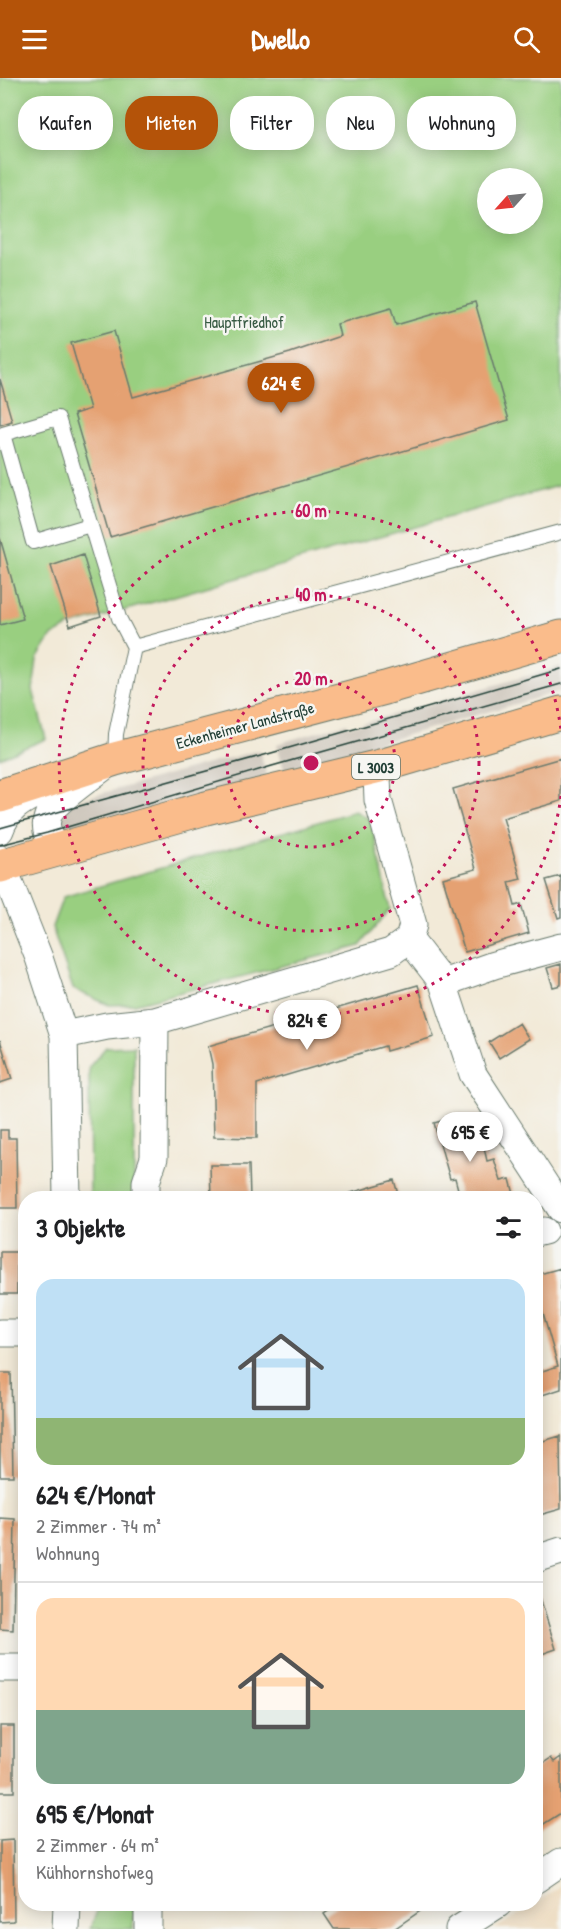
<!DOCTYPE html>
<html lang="de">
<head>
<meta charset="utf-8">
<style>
	:root { --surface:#fff; --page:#f6f6f6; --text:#202124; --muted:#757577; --line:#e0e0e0; --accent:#b45309 }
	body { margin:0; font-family:"Patrick Hand",sans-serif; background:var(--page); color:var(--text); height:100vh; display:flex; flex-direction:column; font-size:22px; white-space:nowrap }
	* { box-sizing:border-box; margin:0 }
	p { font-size:20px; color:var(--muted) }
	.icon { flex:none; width:33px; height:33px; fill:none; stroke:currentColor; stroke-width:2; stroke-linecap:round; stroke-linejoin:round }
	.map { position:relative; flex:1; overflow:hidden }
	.drawer { position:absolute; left:18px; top:1113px; width:525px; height:720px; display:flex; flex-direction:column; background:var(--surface); border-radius:24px; box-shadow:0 3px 15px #0003 }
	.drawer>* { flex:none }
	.hud { position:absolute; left:18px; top:18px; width:525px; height:54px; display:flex; gap:12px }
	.needle { width:39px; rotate:243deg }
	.controls { position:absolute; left:477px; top:90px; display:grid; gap:12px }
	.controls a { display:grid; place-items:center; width:66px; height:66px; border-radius:50%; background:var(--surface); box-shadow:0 3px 15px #0003; font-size:30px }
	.price { position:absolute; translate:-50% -51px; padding:0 14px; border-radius:21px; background:#fff; color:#222; font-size:20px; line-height:39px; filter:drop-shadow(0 2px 3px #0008) }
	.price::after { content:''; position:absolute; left:50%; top:36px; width:18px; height:14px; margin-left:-9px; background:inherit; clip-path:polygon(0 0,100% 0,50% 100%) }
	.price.on { background:var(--accent); color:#fff }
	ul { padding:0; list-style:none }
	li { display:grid; align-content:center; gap:12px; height:318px; padding:0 18px }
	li+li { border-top:2px solid var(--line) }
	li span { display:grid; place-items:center; height:186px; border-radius:18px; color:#555 }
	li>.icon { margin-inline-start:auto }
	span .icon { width:108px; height:108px; fill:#fffc; stroke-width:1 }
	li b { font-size:26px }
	h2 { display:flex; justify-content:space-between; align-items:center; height:72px; padding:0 18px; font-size:26px }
	.pill { padding:0 21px; border-radius:24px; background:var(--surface); box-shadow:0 3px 15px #0003; font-size:21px; line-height:54px }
	.pill.on { background:var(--accent); color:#fff }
	header { display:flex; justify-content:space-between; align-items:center; height:78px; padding:0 18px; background:var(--accent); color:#fff; font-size:27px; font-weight:700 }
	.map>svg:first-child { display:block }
</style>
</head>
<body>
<header><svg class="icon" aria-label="menu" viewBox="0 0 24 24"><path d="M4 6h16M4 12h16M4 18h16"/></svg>Dwello<svg class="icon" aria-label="search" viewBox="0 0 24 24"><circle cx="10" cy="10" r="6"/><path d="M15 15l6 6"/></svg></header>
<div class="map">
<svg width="561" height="1851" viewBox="0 0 561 1851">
	<rect width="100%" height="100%" fill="#f6f6f2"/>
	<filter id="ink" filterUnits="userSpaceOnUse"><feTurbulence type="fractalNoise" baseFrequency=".0167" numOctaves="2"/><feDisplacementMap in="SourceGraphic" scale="12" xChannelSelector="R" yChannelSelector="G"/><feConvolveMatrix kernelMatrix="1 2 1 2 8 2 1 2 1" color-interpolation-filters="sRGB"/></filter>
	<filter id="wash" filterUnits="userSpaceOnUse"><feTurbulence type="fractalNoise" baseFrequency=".008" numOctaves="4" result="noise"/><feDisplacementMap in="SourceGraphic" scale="24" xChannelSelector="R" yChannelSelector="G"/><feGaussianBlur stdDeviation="1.35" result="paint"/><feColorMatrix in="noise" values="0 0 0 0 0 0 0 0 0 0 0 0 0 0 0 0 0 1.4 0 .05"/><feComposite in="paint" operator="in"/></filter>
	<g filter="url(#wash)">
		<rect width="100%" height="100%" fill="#f2ead8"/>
		<path fill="#ecd8ba" d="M561,1807V1851H495L536,1826Z"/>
		<path fill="#cbc3b8" d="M561,588V613L284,692L277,666L347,645L349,649Z
			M259,672L267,697L264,698L267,708L65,757L62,753L59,743L71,724Z"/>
		<path fill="#99cf80" stroke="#5c865a" stroke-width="1.5" fill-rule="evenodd" d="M0,0H561V407L70,548L51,559L37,581L33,612L46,661L0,680ZM488,100H532V146H488Z
			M355,733L371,742L390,831L360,868L135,926L109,927L73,911L52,849L63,819Z
			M134,968V1120H90L89,989L106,969Z
			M97,1826H133V1851H90L97,1833Z"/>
		<g id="blocks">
			<path fill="#e5a172" d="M475,224L509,342L110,459L74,336L90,331L71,265L114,253L133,319L290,275L340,258L337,246L391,230L396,247Z
				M0,301L12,343L0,347Z
				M0,460L23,541L0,547Z
				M83,477L101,538L70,548L51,488Z
				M561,680V723L503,740L521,801L509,804L515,828L521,826L529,855L465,874L443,800L476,791L453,711Z
				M561,798V839L558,840L546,802Z
				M561,886V907L553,909L547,890Z
				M418,907L434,959L386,973L385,968L257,1006V1060L214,1059L212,986L208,968Z
				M519,945L529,961L499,980L489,964Z
				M0,962L12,1001L0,1005Z
				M463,1037L467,1052L474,1050L478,1066L483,1065L487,1083L494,1081L501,1103L510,1101L515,1120H454L453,1117L459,1115L455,1100L450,1101L434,1045Z
				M0,1052H8V1060H16L17,1130H0Z
				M210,1087H249L250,1120H211Z
				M394,1102L399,1120H334Z
				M0,1174H17V1216H0Z
				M561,1190V1311L536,1319V1295L558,1288L536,1211V1197Z
				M0,1295H11L13,1398H0Z
				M560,1358L561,1431L536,1438V1392H537L536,1365Z
				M0,1440L15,1441L13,1552L0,1551Z
				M539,1516L556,1571L536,1578V1517Z
				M0,1648H14V1714H0Z
				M561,1679V1735L536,1751V1690L551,1680L554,1684Z
				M13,1762L14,1843L0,1844V1763Z
				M207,1826H248V1829L207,1830Z
				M339,1826H420L423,1831L394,1851H334L324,1836Z"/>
		</g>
	</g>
	<g filter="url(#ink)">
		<use href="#blocks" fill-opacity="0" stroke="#697a6d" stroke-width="1.5"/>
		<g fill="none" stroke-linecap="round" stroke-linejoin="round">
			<defs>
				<path id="lane" d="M90,447L33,464L3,356L58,340L119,540L134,569
					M115,681L116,656L134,569L561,454"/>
				<path id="street" d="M0,752C7,731 21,723 40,714
					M57,773C50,763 43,751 48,738C52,726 93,697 105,688
					M0,781L39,880L64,957L67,1120
					M409,861L443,905L473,996L561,1131
					M443,905L494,887L561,869
					M64,957L107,948L155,943L391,874L409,861L413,847L378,722L377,698L384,687
					M146,1120V1104L154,1080L155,943
					M536,1155L544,1153
					M0,1255H26
					M536,1481L561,1473
					M0,1590H26
					M536,1801L561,1784
					M66,1851L67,1826
					M148,1851V1826
					M459,1851L498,1826"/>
				<path id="primary" d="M0,718L115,681L385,610L561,559
					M0,788L206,730L384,687L561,635"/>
			</defs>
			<use href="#lane" stroke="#697a6d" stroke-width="16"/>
			<use href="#street" stroke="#697a6d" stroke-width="29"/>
			<use href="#primary" stroke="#697a6d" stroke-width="35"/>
			<use href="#lane" stroke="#fff" stroke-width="14"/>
			<use href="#street" stroke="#fff" stroke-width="27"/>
			<use href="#primary" stroke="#fabc8b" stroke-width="33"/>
			<path stroke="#1f3d34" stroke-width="1.5" d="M0,750L268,676L561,591
				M0,767L47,755L272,688L561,606"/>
		</g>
	</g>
	<g fill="none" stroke="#c2185b" stroke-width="3" stroke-dasharray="3 6">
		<circle cx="311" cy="685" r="84"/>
		<circle cx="311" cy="685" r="168"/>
		<path d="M561 718A252 252 0 1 1 561 652"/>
	</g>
	<g text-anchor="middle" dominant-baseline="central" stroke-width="5" stroke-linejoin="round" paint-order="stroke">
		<rect fill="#f6f6f2" stroke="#60746d" stroke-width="1.5" x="352" y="677" width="48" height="24" rx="4.5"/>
		<g font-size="15" font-weight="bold" fill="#1f3d34">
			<text x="376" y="689">L 3003</text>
		</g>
		<g font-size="16" fill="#375a43" stroke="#f6f6f2">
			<text x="244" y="244">Hauptfriedhof</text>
		</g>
		<g font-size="16" fill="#1f3d34" stroke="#f6f6f2">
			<text transform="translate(245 647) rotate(-15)">Eckenheimer Landstraße</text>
		</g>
	</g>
	<circle cx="311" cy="685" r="9" fill="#c2185b" stroke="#f6f6f2" stroke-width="3"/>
	<g font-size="18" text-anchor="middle" font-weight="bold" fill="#c2185b" stroke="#f6f6f2" stroke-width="5" stroke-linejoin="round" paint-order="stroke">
		<text x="311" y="439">60 m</text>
		<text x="311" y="523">40 m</text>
		<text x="311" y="607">20 m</text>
	</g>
</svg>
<div class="controls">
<a><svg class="needle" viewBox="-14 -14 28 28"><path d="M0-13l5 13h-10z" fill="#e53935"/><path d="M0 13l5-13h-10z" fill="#757577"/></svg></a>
</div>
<b class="price on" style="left:281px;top:336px">624 €</b>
<b class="price" style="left:307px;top:973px">824 €</b>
<b class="price" style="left:470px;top:1085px">695 €</b>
<div class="hud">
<a class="pill">Kaufen</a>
<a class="pill on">Mieten</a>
<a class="pill">Filter</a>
<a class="pill">Neu</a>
<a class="pill">Wohnung</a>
</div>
<section class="drawer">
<h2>3 Objekte<svg class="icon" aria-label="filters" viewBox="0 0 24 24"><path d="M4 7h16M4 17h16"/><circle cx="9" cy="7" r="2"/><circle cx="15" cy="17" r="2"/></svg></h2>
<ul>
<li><span style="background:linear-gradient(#bfe0f5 75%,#8fb573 0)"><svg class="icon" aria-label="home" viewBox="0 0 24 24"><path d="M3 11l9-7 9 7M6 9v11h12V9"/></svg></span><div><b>624 €/Monat</b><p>2 Zimmer · 74 m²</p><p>Wohnung</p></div></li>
<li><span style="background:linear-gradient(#ffd9b3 60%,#7fa58c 0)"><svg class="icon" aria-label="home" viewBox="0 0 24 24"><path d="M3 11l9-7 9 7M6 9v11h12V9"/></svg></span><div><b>695 €/Monat</b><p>2 Zimmer · 64 m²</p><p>Kühhornshofweg</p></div></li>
</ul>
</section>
</div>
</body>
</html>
